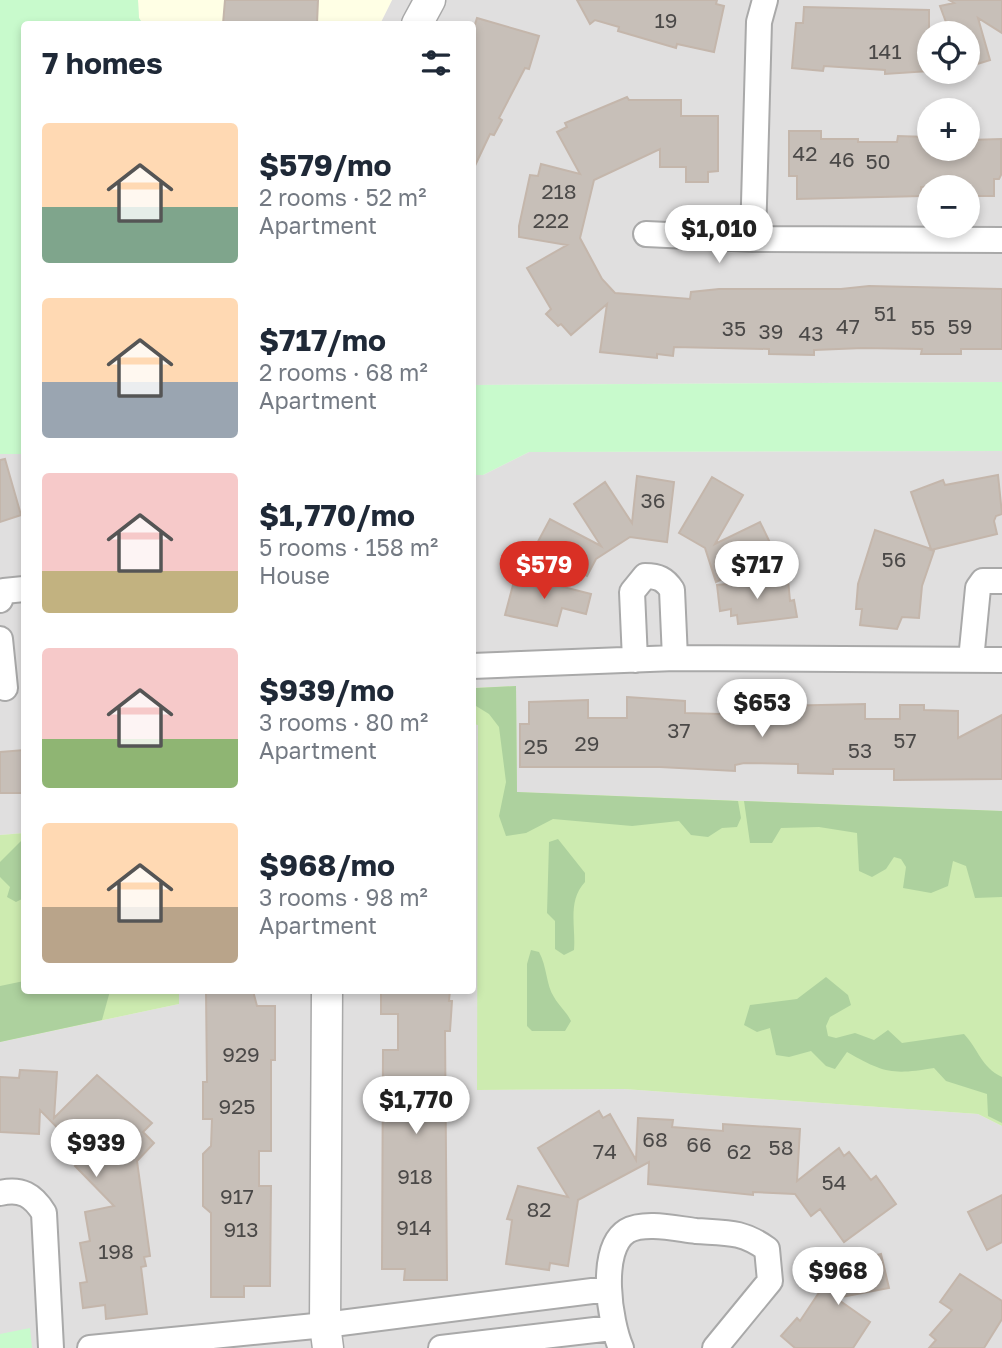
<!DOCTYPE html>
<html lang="en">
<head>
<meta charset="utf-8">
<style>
	:root { --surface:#fff; --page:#f2f2f3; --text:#1f2937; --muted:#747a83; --accent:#d93025 }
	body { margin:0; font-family:"Golos Text",sans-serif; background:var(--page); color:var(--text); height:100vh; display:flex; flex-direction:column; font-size:26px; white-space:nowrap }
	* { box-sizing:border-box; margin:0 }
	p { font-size:23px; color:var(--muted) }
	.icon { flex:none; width:38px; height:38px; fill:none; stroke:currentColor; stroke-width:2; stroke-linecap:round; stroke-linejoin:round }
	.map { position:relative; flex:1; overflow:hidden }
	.side { position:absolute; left:21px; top:21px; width:455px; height:973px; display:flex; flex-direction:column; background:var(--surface); border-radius:7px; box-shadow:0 4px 10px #0003 }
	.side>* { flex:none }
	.controls { position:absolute; left:917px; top:21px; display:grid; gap:14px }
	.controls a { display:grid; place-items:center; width:63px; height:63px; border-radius:50%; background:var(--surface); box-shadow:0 4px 10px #0003; font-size:35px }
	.price { position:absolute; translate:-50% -60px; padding:0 16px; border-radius:24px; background:#fff; color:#222; font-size:23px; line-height:46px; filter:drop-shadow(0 2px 4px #0008) }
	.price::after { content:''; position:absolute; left:50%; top:42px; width:21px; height:16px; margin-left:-10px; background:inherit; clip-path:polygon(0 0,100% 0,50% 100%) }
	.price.current { background:var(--accent); color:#fff }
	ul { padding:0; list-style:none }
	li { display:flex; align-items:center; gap:21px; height:175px; padding:0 21px }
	li span { display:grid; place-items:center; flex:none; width:196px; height:140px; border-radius:7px; color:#555 }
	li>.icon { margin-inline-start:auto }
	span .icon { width:84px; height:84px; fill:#fffc; stroke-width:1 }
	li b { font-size:30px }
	h2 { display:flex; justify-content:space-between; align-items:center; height:84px; padding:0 21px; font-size:30px }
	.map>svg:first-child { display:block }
</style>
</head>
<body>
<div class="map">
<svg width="1002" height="1348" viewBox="0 0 1002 1348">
	<rect width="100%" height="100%" fill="#f2efe9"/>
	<path fill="#e0dfdf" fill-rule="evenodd" d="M392,0H1002V382L473,385L472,24H380ZM929,33H968V72H929ZM929,110H968V149H929ZM929,187H968V226H929Z
		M1002,451V811L516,792L515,686L473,688L472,475H483L529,452Z
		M0,454H24V833L0,835Z
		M472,724H478V1090L624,1089L978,1114L1002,1126V1348H0V1042L179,1004V991L472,990Z"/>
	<path fill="#ffffe5" d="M138,0H392L380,24H143L139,18Z"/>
	<path fill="#cdebb0" d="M516,686L517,792L1002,811V1126L978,1114L624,1089L477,1090L478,725L473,724L472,688Z
		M24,833V990L179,991V1004L0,1042V835Z"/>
	<path fill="#add19e" d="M516,686L517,792L738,801L741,818L737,827L722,828L708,837L691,835L679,821L632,826L553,819L526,833L506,836L499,816L506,782L499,727L489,714L476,706V688Z
		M744,801L1002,811V897L975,898L966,866L953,861L948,886L931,893L903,888L906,867L901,859L894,857L886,869L872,877L859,871L857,833L819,827L781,828L772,843H750Z
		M24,833V898L16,902L7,897L10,887L0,877V862L23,839Z
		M558,839L585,873V882C567,901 576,927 574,950L564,955L555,949V921L547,913L549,842Z
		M531,950L539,952C547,966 546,985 554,997C559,1006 566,1011 571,1021L565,1031H532L527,1026V964Z
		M826,977L848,995L851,1005L830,1017L826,1026L828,1036L836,1038L855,1033L874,1040L888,1030L902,1043L964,1034C979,1050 981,1067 1002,1077V1123L988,1116L987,1094L946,1081L934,1068C892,1075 884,1073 847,1052L835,1069L826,1066L811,1051L789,1057L776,1055L770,1028L757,1032L744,1025L750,1005L797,999Z
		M24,981V990L110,991L102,1020L0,1042V986Z"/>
	<path fill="#c8facc" d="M0,0H138L139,18L143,24H24V454H0Z
		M1002,382V451L529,452L483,475H473V385Z
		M30,1328L32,1348H0V1334Z"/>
	<path fill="#c7bfb8" stroke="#c4b6ab" stroke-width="2" d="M225,0H318L317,24H223Z
		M577,0H717L716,4L724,6L714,52L677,44L676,48L618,31L619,27L595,20L590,24Z
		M949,0H1002V33L978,18L990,60L968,67V33H950L940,6L954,3Z
		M804,7L929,10V71L885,74V70L824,66L823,71L792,68L796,23H803Z
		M477,18L539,36L529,69L525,68L499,118L502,120L494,135L490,134L472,172V34Z
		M627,97L629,100H681V116H718V171L708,172V182H686V167H660V149L594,180L580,238L602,279L615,293L690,299L691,292L719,289H841L869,286L1002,289V349H961V354H921L922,349L863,348L814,350V355L769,354V349L674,347L673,356L657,354V358L600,352L607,304L571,335L561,324L558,326L546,314L551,309L527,268L567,245L519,237V226L530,175L538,176L541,164L580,174L557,132L567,127L565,123Z
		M789,131H821V139H858V142H897L898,136L928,137V149H970V140L1001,139V175L999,179H994V196H970V187H921L922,196L797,199V176H789Z
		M5,459L21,515L0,522V460Z
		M998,475L1002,514L996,516L994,521L997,534L931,550L934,551L922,586L919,618L902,617L897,629L860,625L862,609H856L858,584L875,530L931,549L911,492L943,480L945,485Z
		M637,476L674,482L667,542L630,537L596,559L587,576L534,549L550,519L601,546L574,504L605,482L632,523Z
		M712,477L743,495L715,544L760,522L775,553L716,582L705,548L679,533Z
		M520,576L591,594L586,614L562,608L557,626L505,615L513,585L517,586Z
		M788,579L790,601L794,600L797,617L738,624L737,615L731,616V609L720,611L717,585Z
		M627,697L685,701V713L721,714V699H746V703L777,706L865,704V719H900V705H924V710L958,711V738L1002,715V779L894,780V769H833V774L798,773V764L744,763L735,765V771L660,767H520V724H529V702L588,700V718H627Z
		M24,750V793H0V752Z
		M381,990H450L449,1001H452L450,1031H445L447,1280H404L405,1269H382L383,1050H398V1014H381Z
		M206,991H253L257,1006H275V1060H271V1151H259V1186H271L270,1286H244V1297H211V1213L203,1206V1154L211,1146L212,1119H203V1082H207Z
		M20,1070L57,1072L54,1118L97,1075L152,1123L143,1132L154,1143L137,1161L150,1256L144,1257L146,1266L141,1267L147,1314L106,1319L105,1305L83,1308L80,1283L87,1282L80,1243L90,1241L85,1212L114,1206L75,1166L85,1156L40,1110L39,1134L0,1132V1077L19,1078Z
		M599,1111L603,1118L610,1114L636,1160L638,1118L673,1120L672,1127L723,1131V1124L800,1129L797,1181L839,1148L844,1156L849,1152L871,1180L876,1176L896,1204L844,1242L820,1209L811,1216L795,1194L753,1192V1195L648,1184L649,1162L578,1200L568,1266L550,1263L549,1270L506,1264L512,1220L507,1219L518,1186L568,1197L538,1148Z
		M1002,1195V1242L987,1250L968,1212Z
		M881,1254L889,1288L836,1298L870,1322L853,1348H795L781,1336L797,1318L800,1321L828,1279L825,1267Z
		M960,1274L1002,1301V1319L984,1348H929L936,1340L930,1335L952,1310L940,1302Z"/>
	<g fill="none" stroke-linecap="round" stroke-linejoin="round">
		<defs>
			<path id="minor" d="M765,0L759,22L753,239L1002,240
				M646,234L753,239
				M0,600L4,591L24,589
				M0,639L5,688
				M635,660L632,592L645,576C658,576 665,579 672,590L675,658
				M971,660L978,588L983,581H1002
				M472,666L675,658L1002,660
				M0,1193C21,1188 33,1195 44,1213L51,1348
				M90,1348L325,1325L608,1289
				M441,1348L612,1328
				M621,1348C610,1323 598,1249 627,1231C645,1221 677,1229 696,1231C727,1233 742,1231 767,1249L770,1281L715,1348"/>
			<path id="tertiary" d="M417,24L430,0
				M327,990L325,1325L328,1348"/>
		</defs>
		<use href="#minor" stroke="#a9a9a9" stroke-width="28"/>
		<use href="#tertiary" stroke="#a9a9a9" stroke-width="33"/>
		<use href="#minor" stroke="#fff" stroke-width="24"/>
		<use href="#tertiary" stroke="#fff" stroke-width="30"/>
	</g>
	<g text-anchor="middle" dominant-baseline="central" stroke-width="5" stroke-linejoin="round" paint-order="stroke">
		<g font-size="21" fill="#4b4948">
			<text x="666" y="20">19</text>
			<text x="885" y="51">141</text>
			<text x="805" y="153">42</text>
			<text x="842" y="159">46</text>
			<text x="878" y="161">50</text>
			<text x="559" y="191">218</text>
			<text x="551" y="220">222</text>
			<text x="885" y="313">51</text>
			<text x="848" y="326">47</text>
			<text x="960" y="326">59</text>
			<text x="923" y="327">55</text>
			<text x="734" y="328">35</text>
			<text x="771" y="331">39</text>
			<text x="811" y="333">43</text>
			<text x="653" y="500">36</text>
			<text x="894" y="559">56</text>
			<text x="679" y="730">37</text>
			<text x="905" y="740">57</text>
			<text x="587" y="743">29</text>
			<text x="536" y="746">25</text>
			<text x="860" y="750">53</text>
			<text x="241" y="1054">929</text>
			<text x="237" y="1106">925</text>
			<text x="655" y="1139">68</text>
			<text x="699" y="1144">66</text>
			<text x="781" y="1147">58</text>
			<text x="605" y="1151">74</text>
			<text x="739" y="1151">62</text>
			<text x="415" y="1176">918</text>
			<text x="834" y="1182">54</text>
			<text x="237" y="1196">917</text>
			<text x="539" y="1209">82</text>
			<text x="414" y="1227">914</text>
			<text x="241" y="1229">913</text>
			<text x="116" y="1251">198</text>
		</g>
	</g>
</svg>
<div class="controls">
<a><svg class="icon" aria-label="locate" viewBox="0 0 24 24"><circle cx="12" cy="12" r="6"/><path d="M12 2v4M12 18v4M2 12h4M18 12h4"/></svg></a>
<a>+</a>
<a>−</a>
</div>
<b class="price" style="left:719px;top:265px">$1,010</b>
<b class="price current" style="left:544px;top:601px">$579</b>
<b class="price" style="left:757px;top:601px">$717</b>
<b class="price" style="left:762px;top:739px">$653</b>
<b class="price" style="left:416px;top:1136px">$1,770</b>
<b class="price" style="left:96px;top:1179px">$939</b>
<b class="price" style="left:838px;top:1307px">$968</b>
<section class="side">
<h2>7 homes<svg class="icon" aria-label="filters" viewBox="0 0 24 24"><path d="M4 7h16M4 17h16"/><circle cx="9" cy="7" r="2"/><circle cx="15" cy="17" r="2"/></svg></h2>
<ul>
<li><span style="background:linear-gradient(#ffd9b3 60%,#7fa58c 0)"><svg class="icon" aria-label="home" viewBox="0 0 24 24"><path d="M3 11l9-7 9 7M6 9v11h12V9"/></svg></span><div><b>$579/mo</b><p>2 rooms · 52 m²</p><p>Apartment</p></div></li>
<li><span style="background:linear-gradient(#ffd9b3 60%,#9aa5b1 0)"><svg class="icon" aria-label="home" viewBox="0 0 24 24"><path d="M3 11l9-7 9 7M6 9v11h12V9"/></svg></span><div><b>$717/mo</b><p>2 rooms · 68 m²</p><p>Apartment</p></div></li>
<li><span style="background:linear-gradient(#f6c9c9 70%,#c2b280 0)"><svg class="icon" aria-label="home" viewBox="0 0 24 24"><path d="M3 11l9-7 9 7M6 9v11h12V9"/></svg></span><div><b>$1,770/mo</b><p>5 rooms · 158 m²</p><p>House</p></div></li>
<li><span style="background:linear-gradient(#f6c9c9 65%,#8fb573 0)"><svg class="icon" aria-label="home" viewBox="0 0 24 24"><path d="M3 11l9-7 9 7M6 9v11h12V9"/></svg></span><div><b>$939/mo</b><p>3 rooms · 80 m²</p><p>Apartment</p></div></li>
<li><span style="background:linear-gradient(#ffd9b3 60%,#b9a48a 0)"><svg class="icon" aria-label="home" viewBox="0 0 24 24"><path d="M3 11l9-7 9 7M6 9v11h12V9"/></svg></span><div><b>$968/mo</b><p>3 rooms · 98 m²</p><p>Apartment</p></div></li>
</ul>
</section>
</div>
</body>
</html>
